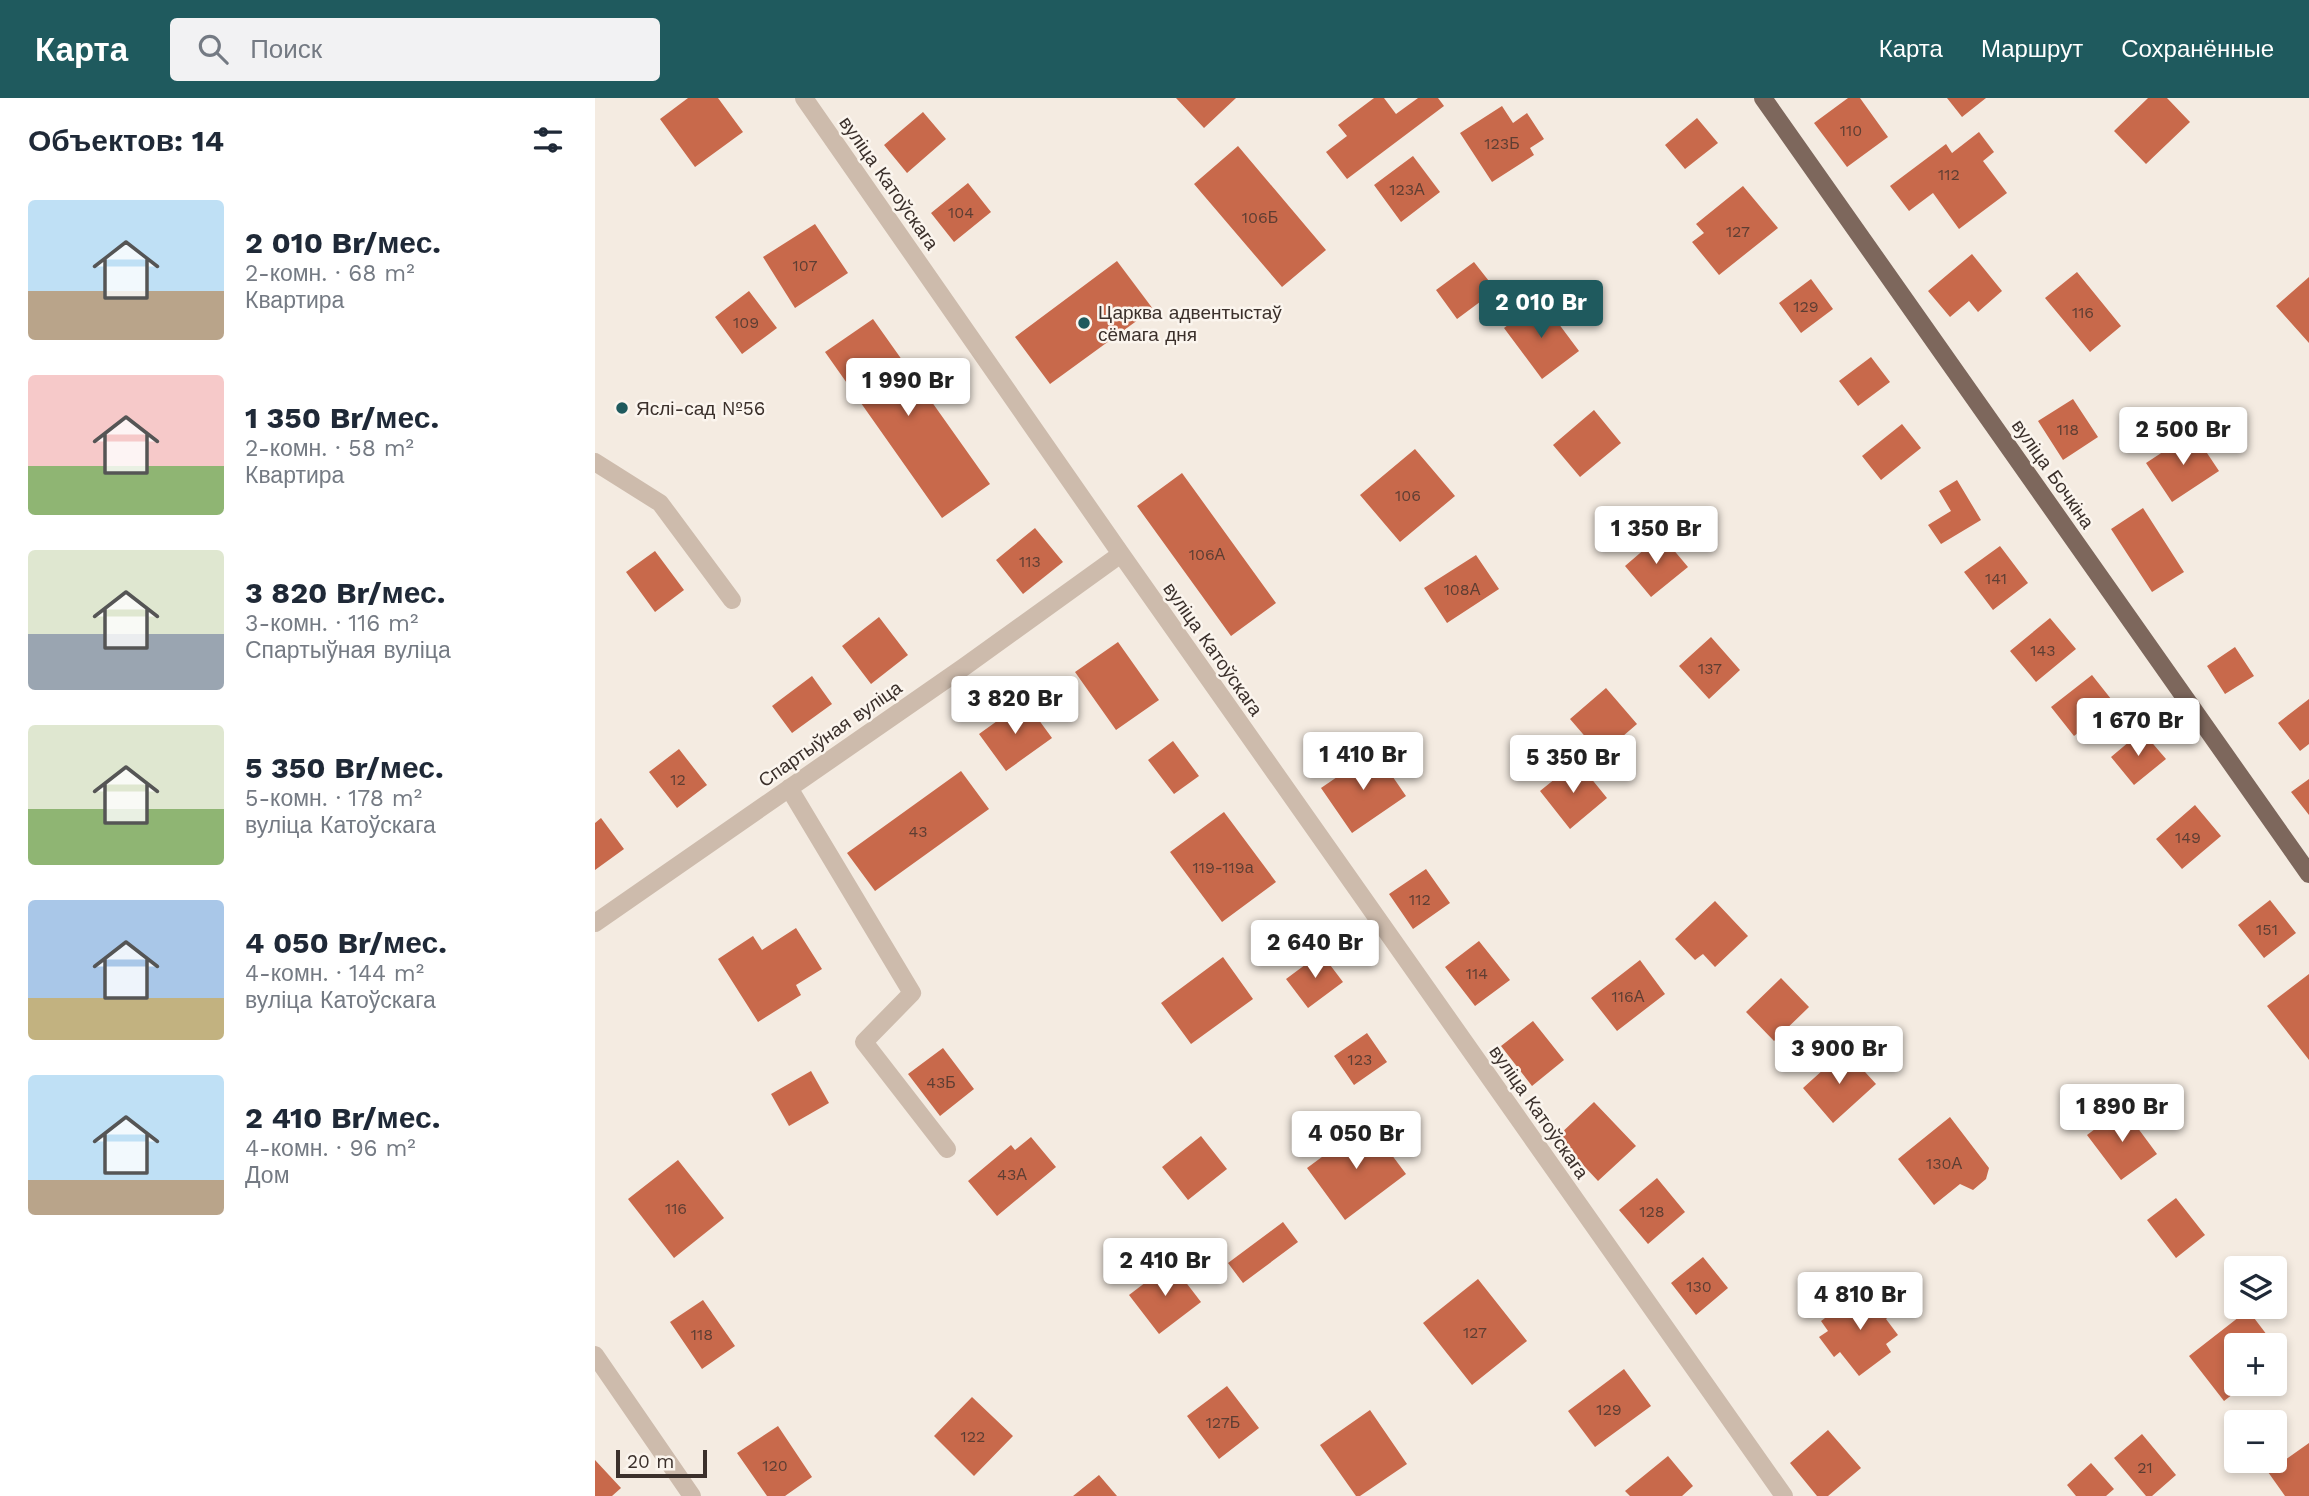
<!DOCTYPE html>
<html lang="ru">
<head>
<meta charset="utf-8">
<style>
	:root { --surface:#fff; --page:#f2f2f3; --text:#1f2937; --muted:#747a83; --accent:#1f5a5e }
	body { margin:0; font-family:"Work Sans",sans-serif; background:var(--page); color:var(--text); height:100vh; display:flex; flex-direction:column; font-size:26px; white-space:nowrap }
	* { box-sizing:border-box; margin:0 }
	p { font-size:23px; color:var(--muted) }
	.icon { flex:none; width:38px; height:38px; fill:none; stroke:currentColor; stroke-width:2; stroke-linecap:round; stroke-linejoin:round }
	.map { position:relative; flex:1; overflow:hidden }
	.details { display:flex; flex-direction:column; background:var(--surface); width:595px }
	.details>* { flex:none }
	.fabs { position:absolute; left:1629px; top:1158px; display:grid; gap:14px }
	.fabs a { display:grid; place-items:center; width:63px; height:63px; border-radius:7px; background:var(--surface); box-shadow:0 4px 10px #0003; font-size:35px }
	.scale { position:absolute; left:21px; bottom:18px; width:91px; box-sizing:border-box; padding-left:7px; border:4px solid #3b302b; border-top:0; font-size:19px; line-height:24px; white-space:nowrap; color:#3b302b; -webkit-text-stroke:5px #fbf5ee; paint-order:stroke }
	.price { position:absolute; translate:-50% -60px; padding:0 16px; border-radius:7px; background:#fff; color:#222; font-size:23px; line-height:46px; filter:drop-shadow(0 2px 4px #0008) }
	.price::after { content:''; position:absolute; left:50%; top:42px; width:21px; height:16px; margin-left:-10px; background:inherit; clip-path:polygon(0 0,100% 0,50% 100%) }
	.price.selected { background:var(--accent); color:#fff }
	ul { padding:0; list-style:none }
	li { display:flex; align-items:center; gap:21px; height:175px; padding:0 28px }
	li span { display:grid; place-items:center; flex:none; width:196px; height:140px; border-radius:7px; color:#555 }
	li>.icon { margin-inline-start:auto }
	span .icon { width:84px; height:84px; fill:#fffc; stroke-width:1 }
	li b { font-size:30px }
	h2 { display:flex; justify-content:space-between; align-items:center; height:84px; padding:0 28px; font-size:30px }
	header { display:flex; align-items:center; gap:42px; box-sizing:border-box; height:98px; padding:0 35px; background:var(--accent); color:#fff }
	header strong { font-size:33px }
	nav { display:flex; gap:38px; margin-inline-start:auto; font-size:24px }
	.search { width:490px; height:63px; background:var(--page); display:flex; align-items:center; gap:18px; box-sizing:border-box; padding:0 24px; border-radius:7px; color:var(--muted); font-size:26px }
	main { display:flex; flex:1; min-height:0 }
	.map>svg:first-child { display:block }
</style>
</head>
<body>
<header>
<strong>Карта</strong>
<div class="search"><svg class="icon" aria-label="search" viewBox="0 0 24 24"><circle cx="10" cy="10" r="6"/><path d="M15 15l6 6"/></svg>Поиск</div>
<nav><a>Карта</a><a>Маршрут</a><a>Сохранённые</a></nav>
</header>
<main>
<section class="details">
<h2>Объектов: 14<svg class="icon" aria-label="filters" viewBox="0 0 24 24"><path d="M4 7h16M4 17h16"/><circle cx="9" cy="7" r="2"/><circle cx="15" cy="17" r="2"/></svg></h2>
<ul>
<li><span style="background:linear-gradient(#bfe0f5 65%,#b9a48a 0)"><svg class="icon" aria-label="home" viewBox="0 0 24 24"><path d="M3 11l9-7 9 7M6 9v11h12V9"/></svg></span><div><b>2 010 Br/мес.</b><p>2-комн. · 68 m²</p><p>Квартира</p></div></li>
<li><span style="background:linear-gradient(#f6c9c9 65%,#8fb573 0)"><svg class="icon" aria-label="home" viewBox="0 0 24 24"><path d="M3 11l9-7 9 7M6 9v11h12V9"/></svg></span><div><b>1 350 Br/мес.</b><p>2-комн. · 58 m²</p><p>Квартира</p></div></li>
<li><span style="background:linear-gradient(#dfe7d0 60%,#9aa5b1 0)"><svg class="icon" aria-label="home" viewBox="0 0 24 24"><path d="M3 11l9-7 9 7M6 9v11h12V9"/></svg></span><div><b>3 820 Br/мес.</b><p>3-комн. · 116 m²</p><p>Спартыўная вуліца</p></div></li>
<li><span style="background:linear-gradient(#dfe7d0 60%,#8fb573 0)"><svg class="icon" aria-label="home" viewBox="0 0 24 24"><path d="M3 11l9-7 9 7M6 9v11h12V9"/></svg></span><div><b>5 350 Br/мес.</b><p>5-комн. · 178 m²</p><p>вуліца Катоўскага</p></div></li>
<li><span style="background:linear-gradient(#a9c7e8 70%,#c2b280 0)"><svg class="icon" aria-label="home" viewBox="0 0 24 24"><path d="M3 11l9-7 9 7M6 9v11h12V9"/></svg></span><div><b>4 050 Br/мес.</b><p>4-комн. · 144 m²</p><p>вуліца Катоўскага</p></div></li>
<li><span style="background:linear-gradient(#bfe0f5 75%,#b9a48a 0)"><svg class="icon" aria-label="home" viewBox="0 0 24 24"><path d="M3 11l9-7 9 7M6 9v11h12V9"/></svg></span><div><b>2 410 Br/мес.</b><p>4-комн. · 96 m²</p><p>Дом</p></div></li>
</ul>
</section>
<div class="map">
<svg width="1714" height="1398" viewBox="0 0 1714 1398">
	<rect width="100%" height="100%" fill="#f4ebe1"/>
	<path fill="#c8694b" d="M93,0H123L148,34L100,69L65,21Z
		M581,0H641L609,30Z
		M779,0H789L801,16L823,0H843L849,8L752,81L731,54L752,38L743,27Z
		M1253,0H1265L1293,39L1252,69L1219,25Z
		M1352,0H1391L1367,19Z
		M1553,0H1572L1595,24L1551,66L1519,33Z
		M907,8L918,25L932,15L949,41L935,50L939,57L897,84L865,35Z
		M328,14L351,41L312,75L289,47Z
		M1102,20L1123,45L1090,71L1070,47Z
		M1384,34L1399,54L1388,63L1412,95L1364,131L1338,95L1314,113L1295,88L1351,46L1357,55Z
		M643,48L731,152L687,189L599,86Z
		M818,58L845,94L806,124L779,87Z
		M373,85L396,114L359,144L336,115Z
		M1148,88L1183,130L1124,177L1097,144L1109,135L1101,126Z
		M220,126L253,175L200,210L168,159Z
		M1377,156L1407,193L1383,214L1374,203L1355,219L1333,193Z
		M522,163L558,211L455,286L420,239Z
		M879,164L901,192L862,221L841,192Z
		M1482,174L1526,228L1495,254L1450,200Z
		M1714,179V245L1681,208Z
		M1216,181L1238,211L1206,235L1184,205Z
		M154,193L182,230L147,256L120,219Z
		M946,202L984,253L947,281L909,230Z
		M278,221L395,386L347,420L230,254Z
		M1276,259L1295,284L1263,308L1244,283Z
		M1478,301L1503,339L1468,362L1443,323Z
		M999,312L1026,345L985,379L958,347Z
		M1307,326L1326,350L1286,382L1267,358Z
		M1598,334L1624,373L1577,404L1551,365Z
		M820,351L860,398L805,444L765,397Z
		M587,375L681,505L636,538L542,408Z
		M1362,382L1386,422L1346,446L1333,427L1356,413L1344,393Z
		M1548,410L1589,474L1557,494L1516,431Z
		M440,430L468,464L428,496L401,462Z
		M1066,437L1093,469L1056,499L1030,468Z
		M1405,448L1433,485L1398,512L1369,474Z
		M60,453L89,492L60,514L31,474Z
		M881,457L904,491L852,525L829,490Z
		M284,519L313,557L276,586L247,548Z
		M1455,520L1481,551L1441,584L1415,553Z
		M1116,539L1145,572L1114,601L1084,568Z
		M523,544L564,602L521,632L480,574Z
		M1640,549L1659,578L1630,596L1612,568Z
		M1497,577L1520,606L1479,638L1456,609Z
		M217,578L237,606L197,635L177,608Z
		M1011,590L1042,626L1006,657L975,621Z
		M1714,601V646L1705,653L1683,625Z
		M430,603L457,640L411,673L384,636Z
		M1547,633L1571,661L1539,687L1516,659Z
		M578,643L604,678L579,696L553,662Z
		M84,651L112,687L82,710L54,674Z
		M780,653L811,698L757,735L726,690Z
		M982,663L1012,700L975,731L945,693Z
		M366,673L394,711L280,793L252,755Z
		M1714,681V717L1696,694Z
		M1600,707L1626,738L1587,771L1561,741Z
		M629,714L681,784L627,824L575,754Z
		M6,720L29,751L0,772V725Z
		M831,771L855,805L818,831L794,796Z
		M1675,802L1701,835L1669,860L1643,827Z
		M1120,803L1153,838L1120,869L1108,856L1100,862L1080,841Z
		M201,830L227,871L201,887L206,897L163,924L123,861L158,838L167,852Z
		M884,843L915,882L880,908L850,869Z
		M726,855L748,884L713,910L691,881Z
		M628,859L658,901L596,946L566,905Z
		M1045,862L1070,896L1022,933L996,900Z
		M1714,876V962L1672,908Z
		M1186,880L1214,909L1179,943L1151,914Z
		M938,923L969,962L937,988L906,948Z
		M772,935L792,964L759,987L739,958Z
		M348,950L379,991L345,1018L313,976Z
		M1250,952L1281,986L1238,1025L1208,990Z
		M216,973L234,1005L194,1028L176,996Z
		M999,1004L1041,1048L1003,1083L962,1039Z
		M1528,1010L1562,1056L1526,1082L1492,1037Z
		M1355,1019L1394,1070L1391,1081L1378,1092L1365,1086L1339,1107L1303,1061Z
		M773,1025L811,1076L750,1122L712,1070Z
		M606,1038L632,1071L593,1102L567,1069Z
		M436,1039L461,1069L402,1118L373,1083L416,1047L420,1052Z
		M83,1062L129,1120L79,1160L33,1101Z
		M1062,1080L1090,1114L1053,1146L1024,1112Z
		M1581,1100L1610,1137L1581,1160L1552,1122Z
		M688,1124L703,1144L648,1185L633,1165Z
		M1108,1159L1133,1190L1101,1217L1076,1185Z
		M576,1165L606,1204L564,1236L534,1197Z
		M883,1181L932,1243L877,1287L828,1225Z
		M1269,1191L1281,1207L1288,1202L1298,1215L1291,1221L1303,1237L1291,1246L1296,1254L1264,1278L1245,1254L1239,1259L1224,1239L1233,1233L1226,1223Z
		M108,1202L140,1248L107,1271L75,1224Z
		M1653,1212L1672,1237L1658,1248H1642V1286H1651L1629,1303L1594,1258Z
		M1029,1271L1056,1308L1000,1349L973,1313Z
		M632,1288L664,1330L624,1361L592,1318Z
		M377,1299L418,1338L379,1378L339,1338Z
		M775,1312L812,1366L765,1398H761L725,1347Z
		M183,1328L217,1379L190,1398H172L142,1355Z
		M1233,1332L1266,1370L1233,1398H1222L1195,1365Z
		M1547,1336L1581,1377L1557,1398H1551L1519,1360Z
		M1714,1345V1398H1690L1673,1374Z
		M1073,1358L1098,1388L1087,1398H1035L1030,1393Z
		M0,1362L26,1390L17,1398H0Z
		M1496,1365L1519,1391L1511,1398H1481L1472,1387Z
		M504,1377L522,1398H478Z"/>
	<g fill="none" stroke-linecap="round" stroke-linejoin="round">
		<path stroke="#cdbbac" stroke-width="18" d="M209,0L526,456L1189,1398
			M0,364L65,405L137,502
			M194,690L317,895L269,944L352,1051
			M0,825L369,569L526,456
			M0,1257L97,1398"/>
		<path stroke="#7d675c" stroke-width="18" d="M1168,0L1714,776"/>
	</g>
	<g fill="#1f5a5e" stroke="#fbf5ee" stroke-width="2.5">
		<circle cx="489" cy="225" r="7"/>
		<circle cx="27" cy="310" r="7"/>
	</g>
	<g text-anchor="middle" dominant-baseline="central" stroke-width="5" stroke-linejoin="round" paint-order="stroke">
		<g font-size="16" fill="#5e3e33">
			<text x="1256" y="32">110</text>
			<text x="907" y="45">123Б</text>
			<text x="1354" y="76">112</text>
			<text x="812" y="91">123А</text>
			<text x="366" y="114">104</text>
			<text x="665" y="119">106Б</text>
			<text x="1143" y="133">127</text>
			<text x="210" y="167">107</text>
			<text x="1211" y="208">129</text>
			<text x="1488" y="214">116</text>
			<text x="151" y="224">109</text>
			<text x="1473" y="331">118</text>
			<text x="813" y="397">106</text>
			<text x="612" y="456">106А</text>
			<text x="435" y="463">113</text>
			<text x="1401" y="480">141</text>
			<text x="867" y="491">108А</text>
			<text x="1448" y="552">143</text>
			<text x="1115" y="570">137</text>
			<text x="83" y="681">12</text>
			<text x="323" y="733">43</text>
			<text x="1593" y="739">149</text>
			<text x="628" y="769">119-119а</text>
			<text x="825" y="801">112</text>
			<text x="1672" y="831">151</text>
			<text x="882" y="875">114</text>
			<text x="1033" y="898">116А</text>
			<text x="765" y="961">123</text>
			<text x="346" y="984">43Б</text>
			<text x="1349" y="1065">130А</text>
			<text x="417" y="1076">43А</text>
			<text x="81" y="1110">116</text>
			<text x="1057" y="1113">128</text>
			<text x="1104" y="1188">130</text>
			<text x="880" y="1234">127</text>
			<text x="107" y="1236">118</text>
			<text x="1014" y="1311">129</text>
			<text x="628" y="1324">127Б</text>
			<text x="378" y="1338">122</text>
			<text x="180" y="1367">120</text>
			<text x="1550" y="1369">21</text>
		</g>
		<g font-size="19" fill="#3b302b" stroke="#fbf5ee">
			<text transform="translate(294 85) rotate(55)">вуліца Катоўскага</text>
			<text transform="translate(1458 376) rotate(55)">вуліца Бочкіна</text>
			<text transform="translate(618 551) rotate(55)">вуліца Катоўскага</text>
			<text transform="translate(235 636) rotate(-35)">Спартыўная вуліца</text>
			<text transform="translate(944 1014) rotate(55)">вуліца Катоўскага</text>
		</g>
		<g font-size="19" fill="#3b302b" stroke="#fbf5ee" text-anchor="start">
			<text x="503" y="214">Царква адвентыстаў<tspan x="503" dy="22">сёмага дня</tspan></text>
			<text x="41" y="310">Яслі-сад №56</text>
		</g>
	</g>
</svg>
<div class="fabs">
<a><svg class="icon" aria-label="layers" viewBox="0 0 24 24"><path d="M12 4l9 5-9 5-9-5zM3 14l9 5 9-5"/></svg></a>
<a>+</a>
<a>−</a>
</div>
<div class="scale">20 m</div>
<b class="price selected" style="left:946px;top:242px">2 010 Br</b>
<b class="price" style="left:313px;top:320px">1 990 Br</b>
<b class="price" style="left:1588px;top:369px">2 500 Br</b>
<b class="price" style="left:1061px;top:468px">1 350 Br</b>
<b class="price" style="left:420px;top:638px">3 820 Br</b>
<b class="price" style="left:1543px;top:660px">1 670 Br</b>
<b class="price" style="left:768px;top:694px">1 410 Br</b>
<b class="price" style="left:978px;top:697px">5 350 Br</b>
<b class="price" style="left:720px;top:882px">2 640 Br</b>
<b class="price" style="left:1244px;top:988px">3 900 Br</b>
<b class="price" style="left:1527px;top:1046px">1 890 Br</b>
<b class="price" style="left:761px;top:1073px">4 050 Br</b>
<b class="price" style="left:570px;top:1200px">2 410 Br</b>
<b class="price" style="left:1265px;top:1234px">4 810 Br</b>
</div>
</main>
</body>
</html>
